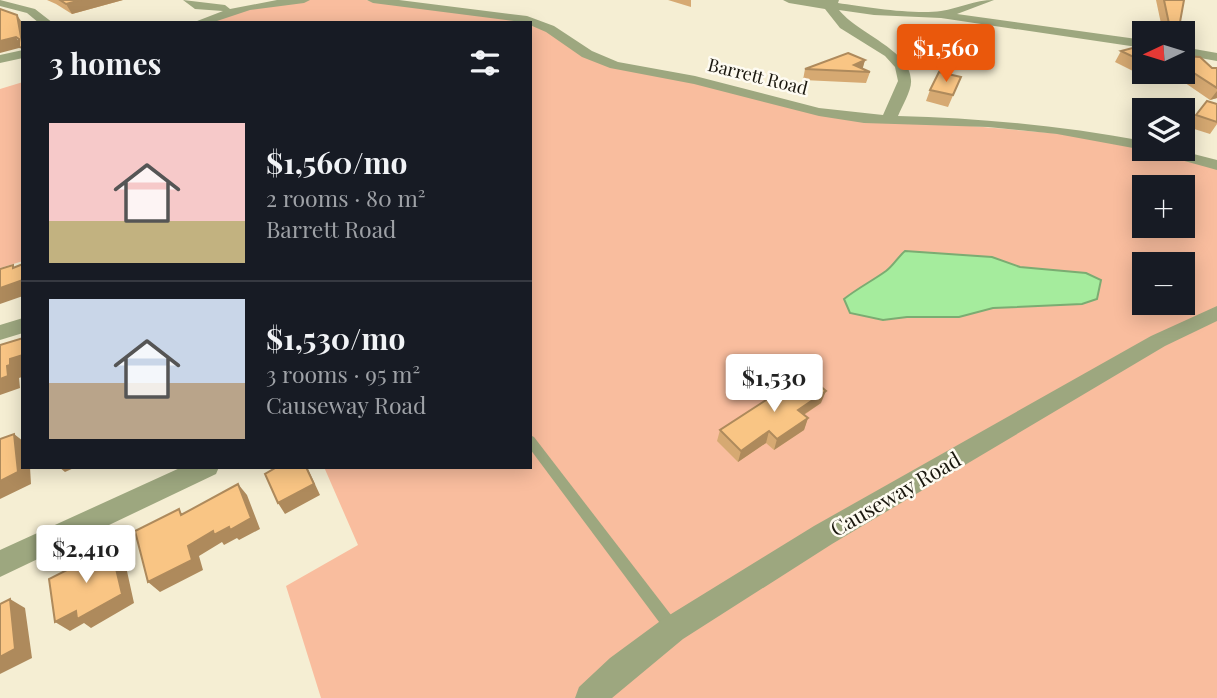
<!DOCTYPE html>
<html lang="en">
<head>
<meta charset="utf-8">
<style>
	:root { --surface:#171b24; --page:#20242c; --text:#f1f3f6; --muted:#9ea1a6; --line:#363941; --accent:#ea580c }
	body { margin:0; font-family:"Playfair Display",serif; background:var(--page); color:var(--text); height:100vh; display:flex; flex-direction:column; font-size:26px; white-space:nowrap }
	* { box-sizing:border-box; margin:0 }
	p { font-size:23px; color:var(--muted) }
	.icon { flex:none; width:38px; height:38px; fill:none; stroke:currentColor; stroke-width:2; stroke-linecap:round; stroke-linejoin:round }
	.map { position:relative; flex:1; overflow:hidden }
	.side { position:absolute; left:21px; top:21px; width:511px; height:448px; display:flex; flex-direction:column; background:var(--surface); border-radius:0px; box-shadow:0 4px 18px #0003 }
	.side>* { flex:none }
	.needle { width:46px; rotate:266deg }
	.controls { position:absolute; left:1132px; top:21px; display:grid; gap:14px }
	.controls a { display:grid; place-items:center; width:63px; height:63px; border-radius:0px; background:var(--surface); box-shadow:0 4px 18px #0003; font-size:35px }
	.price { position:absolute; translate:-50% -60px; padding:0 16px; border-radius:7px; background:#fff; color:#222; font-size:23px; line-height:46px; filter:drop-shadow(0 2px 4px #0008) }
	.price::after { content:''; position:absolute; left:50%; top:42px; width:21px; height:16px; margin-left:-10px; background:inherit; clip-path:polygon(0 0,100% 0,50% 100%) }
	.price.current { background:var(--accent); color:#fff }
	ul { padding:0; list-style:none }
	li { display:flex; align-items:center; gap:21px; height:175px; padding:0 28px }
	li+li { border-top:2px solid var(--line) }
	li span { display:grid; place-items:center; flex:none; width:196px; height:140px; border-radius:0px; color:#555 }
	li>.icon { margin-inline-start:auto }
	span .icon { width:84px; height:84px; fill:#fffc; stroke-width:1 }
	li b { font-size:30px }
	h2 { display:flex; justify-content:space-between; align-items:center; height:84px; padding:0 28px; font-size:30px }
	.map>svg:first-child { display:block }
</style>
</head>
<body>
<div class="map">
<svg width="1217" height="698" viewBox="0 0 1217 698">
	<rect width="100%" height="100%" fill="#f5eed3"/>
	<path fill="#f9bd9e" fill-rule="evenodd" d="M309,0H366L527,20L597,59L842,115L1111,138L1217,165V698H321L286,586L358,545L324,467H530V23H203L241,11ZM1144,187H1183V226H1144ZM1144,264H1183V303H1144Z
		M23,82V261L0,268V89Z"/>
	<path fill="#a5ec9d" stroke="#7bac72" stroke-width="2" d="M905,251L992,257L1020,267L1086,273L1101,280L1097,299L1082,304L993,308L959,317H907L883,320L850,313L844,299C858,288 872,281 886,271C893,266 898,257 905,251Z"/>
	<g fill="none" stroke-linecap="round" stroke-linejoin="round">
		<path fill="#9da77f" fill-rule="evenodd" d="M530,435L534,437L678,624L680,629L678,634L673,636L668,634L530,449Z"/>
		<path fill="#9da77f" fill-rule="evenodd" d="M0,0L35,9L53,23H39L27,13L0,6Z
			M183,0L225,5L230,9L277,0H310L304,3L250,10L211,23H192L223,11L195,9Z
			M367,0H399L527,16L554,26L592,51L618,62L695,76L819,108L883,115L898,81L895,67L885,56L840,28L825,9L789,3L783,0H839L838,3C865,7 915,15 941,11C960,8 974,0 994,0L957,14L1144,40V48L941,18L874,15L839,10C856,32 911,51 911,80C912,90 902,106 898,116C981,118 1062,126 1144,141V149H1147L1144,150L1057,134L988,127L864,123L819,116L694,84L610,68L582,57L546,32L530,25V23L373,3Z
			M1183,47L1217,53V61L1183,55Z
			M23,50V58L0,63V55Z
			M1149,149H1174L1217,160V170L1152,152Z
			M1217,306V321L1165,346L832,544L683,639L612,698H575L579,687L610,658L663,619L814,526L1151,336Z
			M23,318V333L0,340V325Z
			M182,467H219L216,474L0,577V550Z"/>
	</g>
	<path fill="#d6a972" d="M47,0H123L72,14L56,4Z
		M668,0H691V7Z
		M1156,0H1184L1178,33H1163Z
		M908,45L933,54L930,65L904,56Z
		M1144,45V72H1183V56L1212,68H1217V98L1210,100L1175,76L1155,82L1115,62L1121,51Z
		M865,60L862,69L870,72L866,83L803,80L805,69Z
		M961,77L948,107L926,101L930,90Z
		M1217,104V124L1210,134L1188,127L1196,115Z
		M821,403L804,415L808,418L804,430L774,450L766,443L738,462L717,441L720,430Z"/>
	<path fill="#ae8a5c" d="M81,0H123L72,14L66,4Z
		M17,15L23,24V45Z
		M16,37L22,47H19V48L0,53V41Z
		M865,60L862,71L854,65Z
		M1161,72H1177L1175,76L1155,82Z
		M1217,91V98L1210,100Z
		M23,280V296L0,304V288Z
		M23,355L22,377L19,378L20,388L0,395V379L10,359Z
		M826,391L821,403L794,421L798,410Z
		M808,418L804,430L774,450L777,439Z
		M769,431L766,443L738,462L741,451Z
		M14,434L23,441V467H30L31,484L0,499V481Z
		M59,467H76L65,472Z
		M306,467H307L320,495L285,514L278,503Z
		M238,484L247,495L260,529L239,540L237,538L224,545L222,542L199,556L203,570L160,592L148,582L188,546Z
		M110,543L123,553L134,603L91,628L84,623L70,631L55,622Z
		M10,599L25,608L32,658L0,674V657Z"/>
	<path fill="#f9c584" stroke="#ae8a5c" stroke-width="2" d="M60,0H81L66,4Z
		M1164,0H1184L1178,33H1171Z
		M0,9L17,15L23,48L19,47V39L16,37L0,41Z
		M929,31L933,54L908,45Z
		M1144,45V62L1121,51Z
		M848,53L865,60L854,65L870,72L805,69Z
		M1183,56L1200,57L1212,68H1217V88L1183,66Z
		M939,72L961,77L953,95L930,90Z
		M1207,101L1217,104V122L1196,115Z
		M23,264V280L0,288V269L13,265V268Z
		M23,338V355L10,359V365L7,366L8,376L0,379V345Z
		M806,374L826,391L798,410L808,418L777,439L769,431L741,451L720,430Z
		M14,434L18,472L0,481V439Z
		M277,467H306L314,484L278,503L265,474Z
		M238,484L251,518L230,530L229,527L214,535L213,531L188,546L192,560L148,582L135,531L179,509L181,515Z
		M110,543L122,594L77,619L76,611L55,622L49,579L81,563V558Z
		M10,599L15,649L0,657V604Z"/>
	<g text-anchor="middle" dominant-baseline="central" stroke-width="5" stroke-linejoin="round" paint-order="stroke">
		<g font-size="18" fill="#1a170e" stroke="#fefbf1">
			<text transform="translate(758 76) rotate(14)">Barrett Road</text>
		</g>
		<g font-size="21" fill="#1a170e" stroke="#fefbf1">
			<text transform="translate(895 493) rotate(-30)">Causeway Road</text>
		</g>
	</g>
</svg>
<div class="controls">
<a><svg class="needle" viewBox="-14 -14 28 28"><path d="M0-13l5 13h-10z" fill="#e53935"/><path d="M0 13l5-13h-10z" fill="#9ea1a6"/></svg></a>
<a><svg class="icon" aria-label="layers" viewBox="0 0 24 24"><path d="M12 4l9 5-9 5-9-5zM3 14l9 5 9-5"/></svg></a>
<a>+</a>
<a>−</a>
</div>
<b class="price current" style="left:946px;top:84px">$1,560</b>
<b class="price" style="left:774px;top:414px">$1,530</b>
<b class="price" style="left:86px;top:585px">$2,410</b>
<section class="side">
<h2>3 homes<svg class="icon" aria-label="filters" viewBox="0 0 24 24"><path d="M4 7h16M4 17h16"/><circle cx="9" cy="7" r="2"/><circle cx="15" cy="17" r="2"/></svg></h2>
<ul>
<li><span style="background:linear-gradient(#f6c9c9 70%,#c2b280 0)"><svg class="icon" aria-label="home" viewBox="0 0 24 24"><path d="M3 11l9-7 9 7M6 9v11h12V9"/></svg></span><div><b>$1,560/mo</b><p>2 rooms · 80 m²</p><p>Barrett Road</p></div></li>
<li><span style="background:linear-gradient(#c9d6e8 60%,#b9a48a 0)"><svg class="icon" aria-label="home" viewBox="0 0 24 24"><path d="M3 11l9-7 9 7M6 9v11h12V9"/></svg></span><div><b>$1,530/mo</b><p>3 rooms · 95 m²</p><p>Causeway Road</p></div></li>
</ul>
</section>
</div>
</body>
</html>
